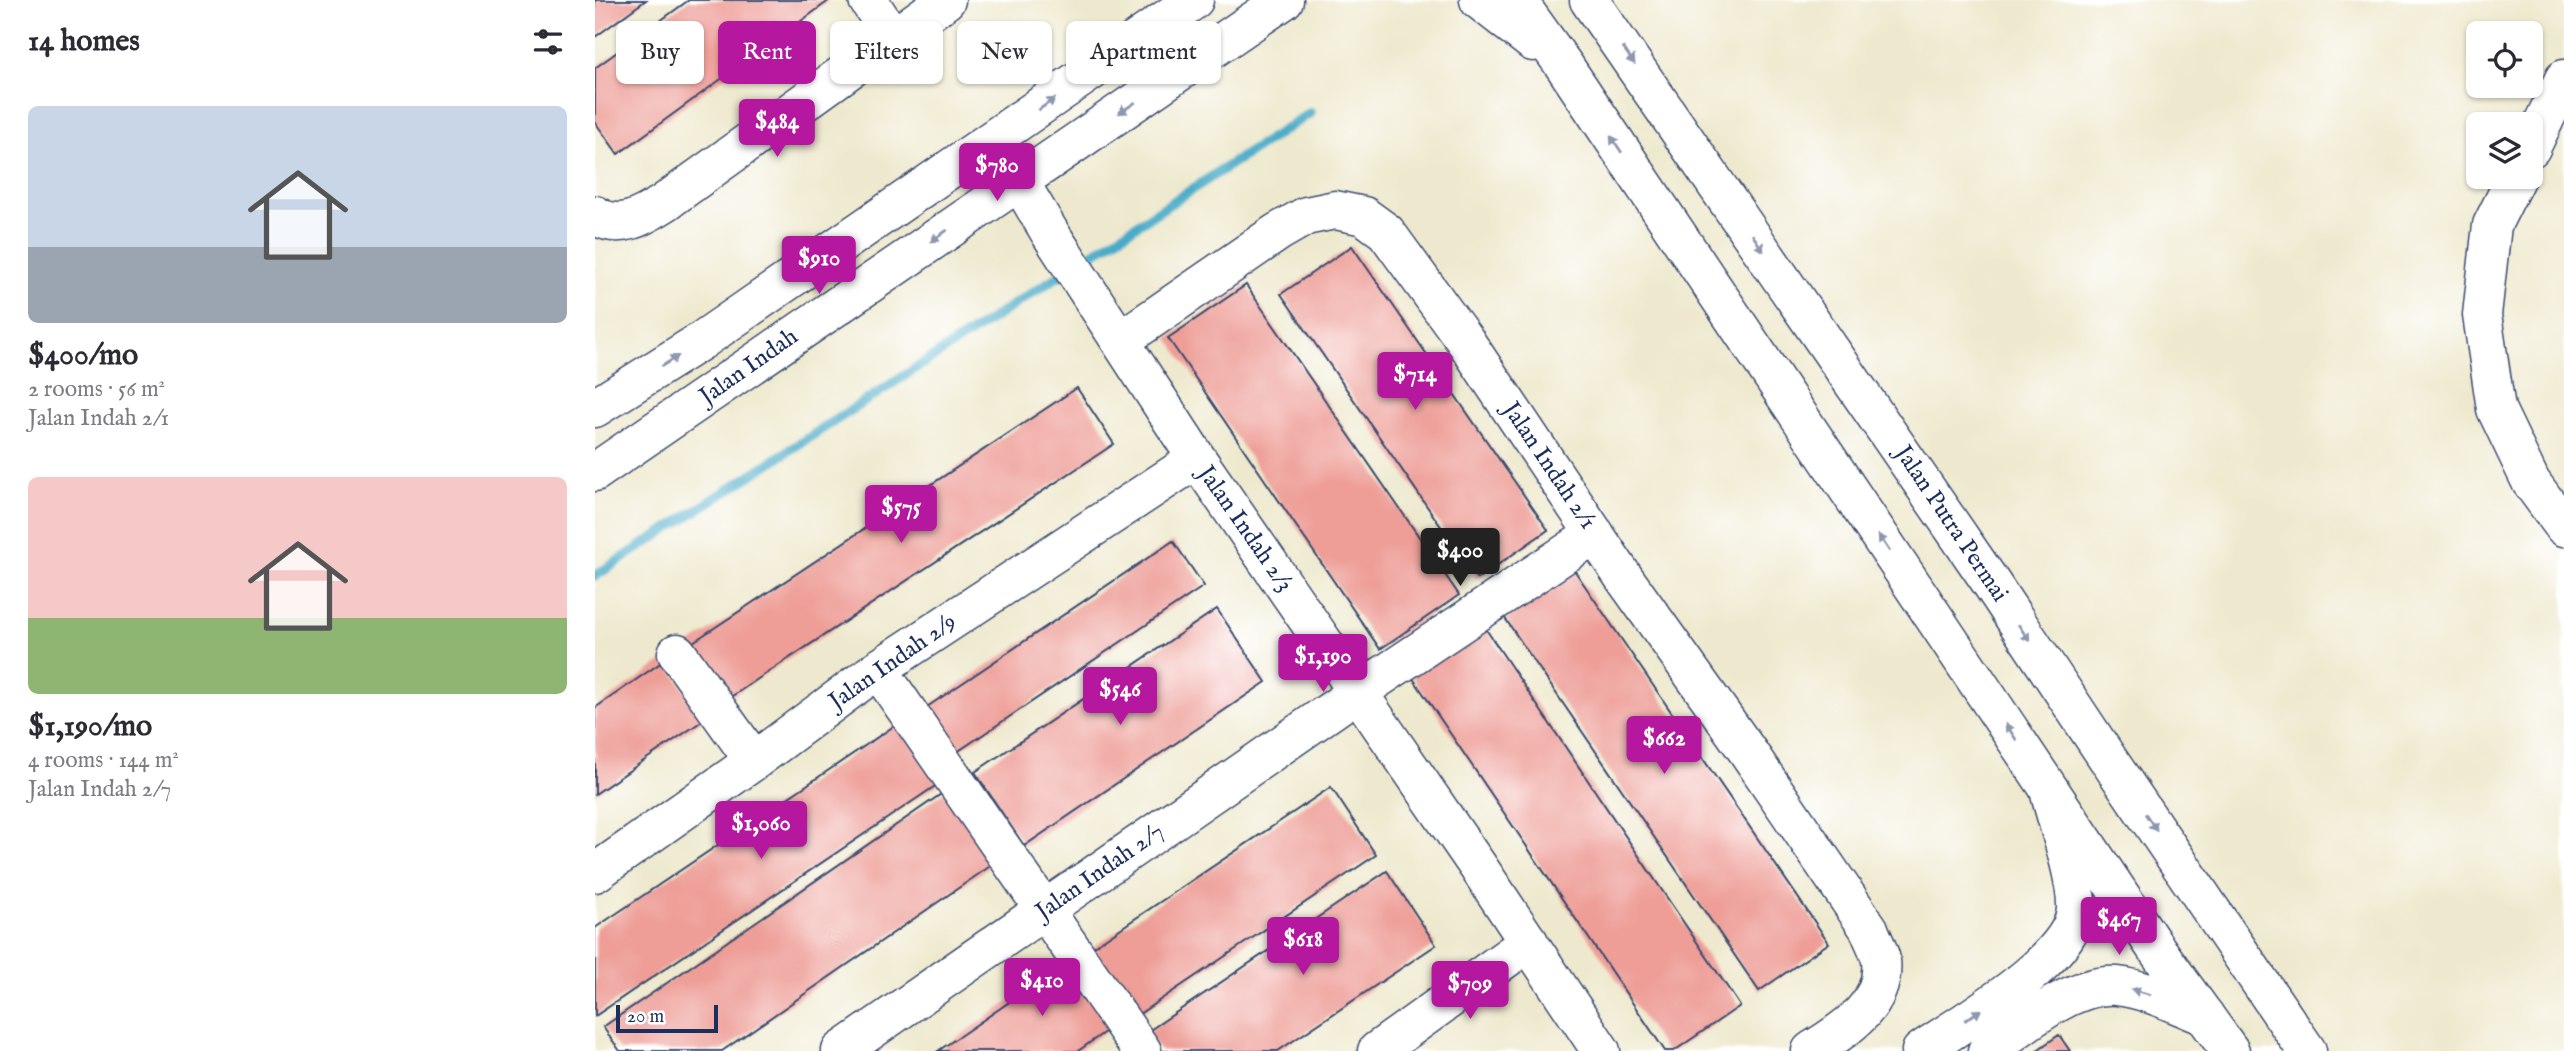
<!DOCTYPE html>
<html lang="en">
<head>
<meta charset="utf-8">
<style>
	:root { --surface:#fff; --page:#f2f2f3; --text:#2b2b33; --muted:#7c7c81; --accent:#b5179e }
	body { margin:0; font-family:"IM FELL English",serif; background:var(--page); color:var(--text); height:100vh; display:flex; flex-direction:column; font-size:26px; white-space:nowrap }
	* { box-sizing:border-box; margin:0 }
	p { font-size:23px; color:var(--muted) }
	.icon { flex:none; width:38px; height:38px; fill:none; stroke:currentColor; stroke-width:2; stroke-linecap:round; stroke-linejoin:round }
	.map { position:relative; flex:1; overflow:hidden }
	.details { display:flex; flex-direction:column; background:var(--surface); width:595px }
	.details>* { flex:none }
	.banner { position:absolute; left:21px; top:21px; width:665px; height:63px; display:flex; gap:14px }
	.tools { position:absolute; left:1871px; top:21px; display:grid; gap:14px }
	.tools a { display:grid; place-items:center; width:77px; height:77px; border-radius:10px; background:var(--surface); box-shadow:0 2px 5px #0004; font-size:35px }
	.scale { position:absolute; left:21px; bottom:18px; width:102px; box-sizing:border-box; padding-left:7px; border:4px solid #1b2f5e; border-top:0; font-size:19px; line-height:24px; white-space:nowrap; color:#1b2f5e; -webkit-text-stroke:5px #fff; paint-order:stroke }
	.price { position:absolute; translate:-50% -60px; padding:0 16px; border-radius:7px; background:var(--accent); color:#fff; font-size:23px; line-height:46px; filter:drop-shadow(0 2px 4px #0008) }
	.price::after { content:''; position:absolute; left:50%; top:42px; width:21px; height:16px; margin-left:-10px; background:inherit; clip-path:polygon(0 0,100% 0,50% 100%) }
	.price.on { background:#222; color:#fff }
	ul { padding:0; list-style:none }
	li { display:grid; align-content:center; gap:14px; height:371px; padding:0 28px }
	li span { display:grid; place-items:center; height:217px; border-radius:10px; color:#555 }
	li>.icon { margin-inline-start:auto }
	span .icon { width:126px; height:126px; fill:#fffc; stroke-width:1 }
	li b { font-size:30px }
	h2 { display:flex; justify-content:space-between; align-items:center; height:84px; padding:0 28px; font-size:30px }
	.pill { padding:0 24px; border-radius:10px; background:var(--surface); box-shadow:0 2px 5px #0004; font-size:24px; line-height:63px }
	.pill.on { background:var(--accent); color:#fff }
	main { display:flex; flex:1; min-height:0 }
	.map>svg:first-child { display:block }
</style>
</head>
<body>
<main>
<section class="details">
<h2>14 homes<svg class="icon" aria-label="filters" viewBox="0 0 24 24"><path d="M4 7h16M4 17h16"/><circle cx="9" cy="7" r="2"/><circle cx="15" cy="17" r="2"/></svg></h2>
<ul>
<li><span style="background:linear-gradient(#c9d6e8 65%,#9aa5b1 0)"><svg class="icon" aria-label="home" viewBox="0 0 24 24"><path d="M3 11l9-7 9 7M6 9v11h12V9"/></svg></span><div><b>$400/mo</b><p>2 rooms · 56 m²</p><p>Jalan Indah 2/1</p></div></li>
<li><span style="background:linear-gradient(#f6c9c9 65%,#8fb573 0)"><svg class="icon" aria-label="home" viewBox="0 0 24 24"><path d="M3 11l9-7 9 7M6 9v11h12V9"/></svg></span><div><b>$1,190/mo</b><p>4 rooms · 144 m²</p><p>Jalan Indah 2/7</p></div></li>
</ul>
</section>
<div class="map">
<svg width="1969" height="1051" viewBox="0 0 1969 1051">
	<rect width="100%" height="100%" fill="#fff"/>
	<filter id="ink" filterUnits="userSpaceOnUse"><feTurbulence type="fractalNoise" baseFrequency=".0143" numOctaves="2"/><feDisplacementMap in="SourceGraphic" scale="14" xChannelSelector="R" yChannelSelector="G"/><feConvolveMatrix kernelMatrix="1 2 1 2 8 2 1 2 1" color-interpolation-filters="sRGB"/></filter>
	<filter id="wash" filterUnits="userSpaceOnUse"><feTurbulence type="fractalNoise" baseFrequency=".00686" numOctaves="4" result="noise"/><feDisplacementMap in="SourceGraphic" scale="28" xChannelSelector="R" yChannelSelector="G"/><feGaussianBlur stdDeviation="1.57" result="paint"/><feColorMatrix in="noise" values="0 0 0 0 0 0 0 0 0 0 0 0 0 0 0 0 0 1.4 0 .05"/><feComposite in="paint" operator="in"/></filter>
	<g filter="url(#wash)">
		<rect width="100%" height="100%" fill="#eee9ce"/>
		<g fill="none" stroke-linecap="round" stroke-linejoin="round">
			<path stroke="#48abc8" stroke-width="10" d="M0,576L715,113"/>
		</g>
		<g id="blocks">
			<path fill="#ee9e97" d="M0,0H51L0,37Z
				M94,0H235L23,154L0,122V68Z
				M757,246L953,530L882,579L686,294Z
				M651,285L864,595L785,649L573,338Z
				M482,388L519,444L128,702L92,646Z
				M578,541L609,586L359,754L329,709Z
				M973,561L1234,943L1164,991L903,608Z
				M622,609L671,682L429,846L380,772Z
				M882,616L1145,1006L1079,1051H1070L809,665Z
				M70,660L110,719L0,794V708Z
				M311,718L352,778L0,1016V928Z
				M736,787L781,855L544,1014L498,947Z
				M355,788L404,860L127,1051H25L8,1027Z
				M792,871L841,945L683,1051H565L552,1032Z
				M477,959L521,1024L483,1051H343Z
				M1464,1035L1475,1051H1441Z"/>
		</g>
	</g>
	<g filter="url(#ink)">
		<use href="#blocks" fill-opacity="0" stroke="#3b4b6f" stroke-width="2"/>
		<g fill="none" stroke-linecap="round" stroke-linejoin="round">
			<defs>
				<path id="minor" d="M273,0L299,39
					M395,143L424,181L455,233L602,459L884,868L1006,1051
					M1936,148L1969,79
					M1921,177L1897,225L1887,315L1901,409L1936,482L1969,527
					M0,215C24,231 47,217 69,203L351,0
					M526,340L683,232L711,216L740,210L769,216L791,232L871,342L1027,575L1151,749L1274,929C1277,938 1284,950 1286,960C1291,1006 1249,1030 1216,1051
					M0,408L106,341L599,0
					M0,472L689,0
					M82,653L159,761
					M283,669L547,1051
					M0,873L159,761L283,669L602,459
					M246,1051L763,692L1000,534
					M782,1051L934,942
					M1326,1051C1366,1023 1478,960 1481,909C1482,877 1463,826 1455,794
					M1392,1051C1428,1026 1476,983 1522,986C1552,989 1582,1005 1610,1016"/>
				<path id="major" d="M884,0L938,42
					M922,0L970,67L1560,947L1635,1051
					M994,0L1392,577L1515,762L1712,1051"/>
			</defs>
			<use href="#minor" stroke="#3b4b6f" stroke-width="41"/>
			<use href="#major" stroke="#3b4b6f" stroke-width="41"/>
			<use href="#minor" stroke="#fff" stroke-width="38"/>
			<use href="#major" stroke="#fff" stroke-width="38"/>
		</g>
		<defs><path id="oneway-solid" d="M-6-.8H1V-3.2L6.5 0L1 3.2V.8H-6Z" transform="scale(1.75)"/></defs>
		<g fill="#8d97ae">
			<use href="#oneway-solid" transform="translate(1034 56) rotate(55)"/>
			<use href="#oneway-solid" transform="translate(452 104) rotate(-35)"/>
			<use href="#oneway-solid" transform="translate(532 108) rotate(146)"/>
			<use href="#oneway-solid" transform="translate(1021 144) rotate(-124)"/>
			<use href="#oneway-solid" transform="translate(344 236) rotate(145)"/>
			<use href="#oneway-solid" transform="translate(1163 243) rotate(56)"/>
			<use href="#oneway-solid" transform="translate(75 361) rotate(-32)"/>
			<use href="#oneway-solid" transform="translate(1289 543) rotate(-124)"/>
			<use href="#oneway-solid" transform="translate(1429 633) rotate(56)"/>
			<use href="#oneway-solid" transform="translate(1416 732) rotate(-124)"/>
			<use href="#oneway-solid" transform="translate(1556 822) rotate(55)"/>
			<use href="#oneway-solid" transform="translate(1546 992) rotate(-164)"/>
			<use href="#oneway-solid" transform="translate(1378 1015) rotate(-34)"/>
		</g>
	</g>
	<g text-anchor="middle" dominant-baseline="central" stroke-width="5" stroke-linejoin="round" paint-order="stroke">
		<g font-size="24" fill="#1b2f5e" stroke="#fff">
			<text transform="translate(154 367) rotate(-35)">Jalan Indah</text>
			<text transform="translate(954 466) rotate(56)">Jalan Indah 2/1</text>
			<text transform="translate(1356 524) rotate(56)">Jalan Putra Permai</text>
			<text transform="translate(650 529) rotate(55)">Jalan Indah 2/3</text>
			<text transform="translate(298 662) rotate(-35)">Jalan Indah 2/9</text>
			<text transform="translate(505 872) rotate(-35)">Jalan Indah 2/7</text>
		</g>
	</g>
</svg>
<div class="tools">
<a><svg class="icon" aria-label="locate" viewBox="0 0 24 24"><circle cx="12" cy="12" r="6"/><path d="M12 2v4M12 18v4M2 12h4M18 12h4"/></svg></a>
<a><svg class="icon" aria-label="layers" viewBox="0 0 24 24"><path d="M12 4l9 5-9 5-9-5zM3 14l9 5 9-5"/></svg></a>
</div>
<div class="scale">20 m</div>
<b class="price" style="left:182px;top:159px">$484</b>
<b class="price" style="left:402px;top:203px">$780</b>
<b class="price" style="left:224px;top:296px">$910</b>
<b class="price" style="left:820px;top:412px">$714</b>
<b class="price" style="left:306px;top:545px">$575</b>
<b class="price on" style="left:865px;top:588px">$400</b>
<b class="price" style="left:728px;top:694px">$1,190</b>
<b class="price" style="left:525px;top:727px">$546</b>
<b class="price" style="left:1069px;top:776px">$662</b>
<b class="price" style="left:166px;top:861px">$1,060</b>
<b class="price" style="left:1524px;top:957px">$467</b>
<b class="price" style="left:708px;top:977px">$618</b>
<b class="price" style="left:447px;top:1018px">$410</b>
<b class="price" style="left:875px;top:1021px">$709</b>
<div class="banner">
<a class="pill">Buy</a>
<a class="pill on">Rent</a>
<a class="pill">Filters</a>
<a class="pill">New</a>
<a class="pill">Apartment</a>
</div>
</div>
</main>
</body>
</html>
